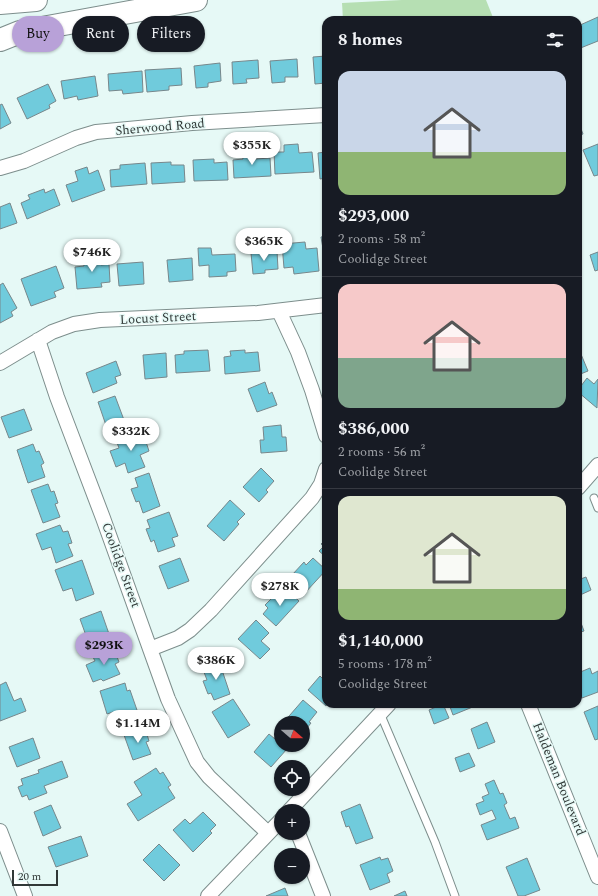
<!DOCTYPE html>
<html lang="en">
<head>
<meta charset="utf-8">
<style>
	:root { --surface:#171b24; --page:#20242c; --text:#f1f3f6; --muted:#9ea1a6; --line:#363941; --accent:#b8a1d8 }
	body { margin:0; font-family:Spectral,serif; background:var(--page); color:var(--text); height:100vh; display:flex; flex-direction:column; font-size:15px; white-space:nowrap }
	* { box-sizing:border-box; margin:0 }
	p { font-size:13px; color:var(--muted) }
	.icon { flex:none; width:22px; height:22px; fill:none; stroke:currentColor; stroke-width:2; stroke-linecap:round; stroke-linejoin:round }
	.map { position:relative; flex:1; overflow:hidden }
	.side { position:absolute; left:322px; top:16px; width:260px; height:692px; display:flex; flex-direction:column; background:var(--surface); border-radius:12px; box-shadow:0 1px 3px #0004 }
	.side>* { flex:none }
	.banner { position:absolute; left:12px; top:16px; width:250px; height:36px; display:flex; gap:8px }
	.needle { width:26px; rotate:110deg }
	.controls { position:absolute; left:274px; top:716px; display:grid; gap:8px }
	.controls a { display:grid; place-items:center; width:36px; height:36px; border-radius:50%; background:var(--surface); box-shadow:0 1px 3px #0004; font-size:20px }
	.scale { position:absolute; left:12px; bottom:10px; width:46px; box-sizing:border-box; padding-left:4px; border:2px solid #313837; border-top:0; font-size:11px; line-height:14px; white-space:nowrap; color:#313837; -webkit-text-stroke:3px #e6f9f6; paint-order:stroke }
	.price { position:absolute; translate:-50% -34px; padding:0 9px; border-radius:14px; background:#fff; color:#222; font-size:13px; line-height:26px; filter:drop-shadow(0 1px 2px #0008) }
	.price::after { content:''; position:absolute; left:50%; top:24px; width:12px; height:9px; margin-left:-6px; background:inherit; clip-path:polygon(0 0,100% 0,50% 100%) }
	.price.current { background:var(--accent); color:#111 }
	ul { padding:0; list-style:none }
	li { display:grid; align-content:center; gap:8px; height:212px; padding:0 16px }
	li+li { border-top:1px solid var(--line) }
	li span { display:grid; place-items:center; height:124px; border-radius:12px; color:#555 }
	li>.icon { margin-inline-start:auto }
	span .icon { width:72px; height:72px; fill:#fffc; stroke-width:1 }
	li b { font-size:17px }
	h2 { display:flex; justify-content:space-between; align-items:center; height:48px; padding:0 16px; font-size:17px }
	.chip { padding:0 14px; border-radius:18px; background:var(--surface); box-shadow:0 1px 3px #0004; font-size:14px; line-height:36px }
	.chip.current { background:var(--accent); color:#111 }
	.map>svg:first-child { display:block }
</style>
</head>
<body>
<div class="map">
<svg width="598" height="896" viewBox="0 0 598 896">
	<rect width="100%" height="100%" fill="#e6f9f6"/>
	<path fill="#b6dfb3" d="M402,0H486L494,20H343L342,3Z"/>
	<path fill="#70cbdc" stroke="#77878b" d="M381,17V20H363V18Z
		M598,17V41L578,49V26Z
		M326,56V83L315,84L313,57Z
		M297,59L298,77H285V82L272,83L270,61Z
		M258,60L259,78L246,79L247,83L233,84L232,62Z
		M220,63L221,81L208,83V87L196,88L194,66Z
		M181,68L182,85L169,86V90L147,92L145,70Z
		M142,71L143,92L123,94L122,90L109,91L108,74Z
		M95,76L98,96L78,100L77,96L64,99L61,81Z
		M48,84L56,101L49,105L50,108L27,119L17,98Z
		M2,104L11,123L0,129V105Z
		M578,121L583,134L578,136Z
		M298,144L299,153L312,152L314,172L275,174L274,152H284V145Z
		M598,144V175L594,176L583,150Z
		M242,151H256V159L270,158L271,176L234,178L233,160L243,159Z
		M326,152V178L320,179L318,153Z
		M214,159V163L227,162L228,180L194,181L193,160Z
		M171,162V165H184L185,182L152,184L151,163Z
		M145,163L147,184L111,187L110,170L120,169V165Z
		M87,167L89,174L98,170L105,190L72,202L66,185L78,181L75,171Z
		M44,189L45,193L54,189L60,205L27,219L21,203L30,199L28,195Z
		M10,203L17,223L0,229V207Z
		M326,236V266L321,237Z
		M305,242L306,249L317,248L319,271L294,274L293,267L284,268L282,244Z
		M198,248H211L212,255L235,254L236,271L227,272V276L209,277V265L199,266Z
		M277,251L278,269L265,270V273L253,274L251,253Z
		M598,252V270L595,271L590,255Z
		M100,254L101,265L109,264L110,282L101,283L102,287L77,289L75,267L84,266L83,256Z
		M192,258L193,280L169,282L167,260Z
		M143,262L144,284L119,286L117,264Z
		M56,266L64,288L54,292L56,297L31,306L21,279Z
		M3,283L17,308L11,312L13,316L0,323V285Z
		M578,347L588,371L578,375Z
		M208,350L210,371L176,373L175,355L184,354V351Z
		M245,350V353L258,352L260,371L225,374L224,357L231,356L230,351Z
		M166,353L167,377L145,379L143,355Z
		M116,361L121,375L115,377L117,383L93,393L86,373Z
		M587,378L594,384L598,379L597,408L578,392V390Z
		M265,382L269,394L272,392L277,405L257,412L248,389Z
		M115,396L127,428L109,434L98,402Z
		M24,409L32,430L9,438L1,417Z
		M281,425L282,437H286L287,451L261,453L260,440H264L263,427Z
		M142,430L149,451L140,455L145,467L128,473L125,463L116,467L110,451L119,448L116,440Z
		M33,444L36,452L39,451L44,463L41,465L45,477L28,483L17,450Z
		M261,468L274,481L266,490L268,492L259,502L243,487Z
		M149,473L160,506L143,513L139,501L136,502L131,489L138,487L135,478Z
		M48,484L51,492L54,491L58,503L55,504L60,517L43,523L31,490Z
		M230,500L245,514L237,522L239,524L224,541L207,526Z
		M169,512L178,536L172,538L175,546L158,552L154,540L151,542L146,529L150,528L147,520Z
		M60,525L63,532L68,531L72,543L68,544L73,556L56,563L51,547L42,550L36,534Z
		M326,539V557L319,551L324,546L321,544Z
		M180,558L189,581L168,589L159,566Z
		M313,558L326,570L304,594L291,582L294,578L292,575L304,562L306,565Z
		M82,560L94,594L76,601L72,588L63,591L55,570Z
		M586,577L591,590L578,596V580Z
		M286,589L299,601L276,626L263,614L268,608L265,605L275,595L277,598Z
		M101,611L109,634L88,641L80,619Z
		M578,615L584,631L578,633Z
		M256,620L269,633L261,641L270,649L260,659L238,639Z
		M114,649L119,662L115,664L120,674L103,681L101,679L93,682L86,665L95,661L93,657Z
		M219,661L230,694L214,700L211,693L208,694L203,681L207,680L202,667Z
		M590,668L592,674L598,671V692L582,698L578,689V673Z
		M326,675V704H327L326,706L308,690L320,676L323,679Z
		M6,682L14,701L21,698L26,711L0,721V685Z
		M125,683L127,691L130,690L138,713L116,720L113,712L107,714L100,691Z
		M233,699L250,725L228,738L212,712Z
		M303,700L317,712L309,722L311,723L303,733V723H283Z
		M443,704L449,718L434,724L429,710Z
		M449,704H480L453,715Z
		M598,706V739L595,740L584,712Z
		M487,722L495,742L478,749L471,729Z
		M145,728L149,741L146,742L151,754L133,760L124,735Z
		M269,734L287,749L271,767L254,752Z
		M33,738L40,758L17,767L9,747Z
		M469,753L475,766L460,772L455,758Z
		M62,761L68,777L44,786L47,793L29,800L27,795L22,797L18,787L23,785L21,779L39,773L38,770Z
		M156,768L160,774L163,772L171,785L168,787L175,798L138,821L127,804L142,795L134,782Z
		M494,780L500,794L503,793L507,803L504,805L510,819L515,817L519,828L487,840L481,825L496,819L492,810L480,815L476,804L484,801L482,797L489,794L485,784Z
		M360,804L373,838L356,844L349,826L346,827L341,812Z
		M51,805L61,828L43,836L34,812Z
		M203,812L216,825L210,831L212,833L193,852L173,830L185,819L190,824Z
		M81,836L88,856L56,867L48,847Z
		M159,844L180,865L164,881L143,860Z
		M380,857L381,860L388,858L393,871L387,874L390,882L370,890L360,865Z
		M527,858L540,890L524,896H518L506,867Z
		M285,888L288,896H266Z
		M405,891L407,896H394Z"/>
	<g fill="none" stroke-linecap="round" stroke-linejoin="round">
		<defs>
			<path id="lane" d="M594,498L598,508
				M380,713L435,842L455,896"/>
			<path id="street" d="M0,168L24,161L76,138L96,132L192,123L326,115
				M279,311L298,352L312,390L326,436
				M38,340L57,397L103,518L168,699L197,762L209,777L268,833
				M0,363L52,332L74,324L100,320L258,313L326,305
				M578,488L598,465
				M150,649L178,638L190,630L211,610L312,498L321,484L326,469
				M528,704L598,877
				M289,811L389,704
				M0,831L25,896
				M298,833L323,896
				M208,896L281,820"/>
			<path id="highway" d="M0,3L36,0
				M0,40L20,32L196,0"/>
		</defs>
		<use href="#lane" stroke="#7d8e8c" stroke-width="9"/>
		<use href="#street" stroke="#7d8e8c" stroke-width="16"/>
		<use href="#highway" stroke="#7d8e8c" stroke-width="24"/>
		<use href="#lane" stroke="#fff" stroke-width="7"/>
		<use href="#street" stroke="#fff" stroke-width="14"/>
		<use href="#highway" stroke="#fff" stroke-width="22"/>
	</g>
	<g text-anchor="middle" dominant-baseline="central" stroke-width="3" stroke-linejoin="round" paint-order="stroke">
		<g font-size="13" fill="#313837" stroke="#e6f9f6">
			<text transform="translate(160 127) rotate(-5)">Sherwood Road</text>
			<text transform="translate(158 318) rotate(-3)">Locust Street</text>
			<text transform="translate(121 565) rotate(70)">Coolidge Street</text>
			<text transform="translate(559 779) rotate(68)">Haldeman Boulevard</text>
		</g>
	</g>
</svg>
<div class="controls">
<a><svg class="needle" viewBox="-14 -14 28 28"><path d="M0-13l5 13h-10z" fill="#e53935"/><path d="M0 13l5-13h-10z" fill="#9ea1a6"/></svg></a>
<a><svg class="icon" aria-label="locate" viewBox="0 0 24 24"><circle cx="12" cy="12" r="6"/><path d="M12 2v4M12 18v4M2 12h4M18 12h4"/></svg></a>
<a>+</a>
<a>−</a>
</div>
<div class="scale">20 m</div>
<b class="price" style="left:252px;top:166px">$355K</b>
<b class="price" style="left:264px;top:262px">$365K</b>
<b class="price" style="left:92px;top:273px">$746K</b>
<b class="price" style="left:131px;top:452px">$332K</b>
<b class="price" style="left:280px;top:607px">$278K</b>
<b class="price current" style="left:104px;top:666px">$293K</b>
<b class="price" style="left:216px;top:681px">$386K</b>
<b class="price" style="left:138px;top:744px">$1.14M</b>
<div class="banner">
<a class="chip current">Buy</a>
<a class="chip">Rent</a>
<a class="chip">Filters</a>
</div>
<section class="side">
<h2>8 homes<svg class="icon" aria-label="filters" viewBox="0 0 24 24"><path d="M4 7h16M4 17h16"/><circle cx="9" cy="7" r="2"/><circle cx="15" cy="17" r="2"/></svg></h2>
<ul>
<li><span style="background:linear-gradient(#c9d6e8 65%,#8fb573 0)"><svg class="icon" aria-label="home" viewBox="0 0 24 24"><path d="M3 11l9-7 9 7M6 9v11h12V9"/></svg></span><div><b>$293,000</b><p>2 rooms · 58 m²</p><p>Coolidge Street</p></div></li>
<li><span style="background:linear-gradient(#f6c9c9 60%,#7fa58c 0)"><svg class="icon" aria-label="home" viewBox="0 0 24 24"><path d="M3 11l9-7 9 7M6 9v11h12V9"/></svg></span><div><b>$386,000</b><p>2 rooms · 56 m²</p><p>Coolidge Street</p></div></li>
<li><span style="background:linear-gradient(#dfe7d0 75%,#8fb573 0)"><svg class="icon" aria-label="home" viewBox="0 0 24 24"><path d="M3 11l9-7 9 7M6 9v11h12V9"/></svg></span><div><b>$1,140,000</b><p>5 rooms · 178 m²</p><p>Coolidge Street</p></div></li>
</ul>
</section>
</div>
</body>
</html>
